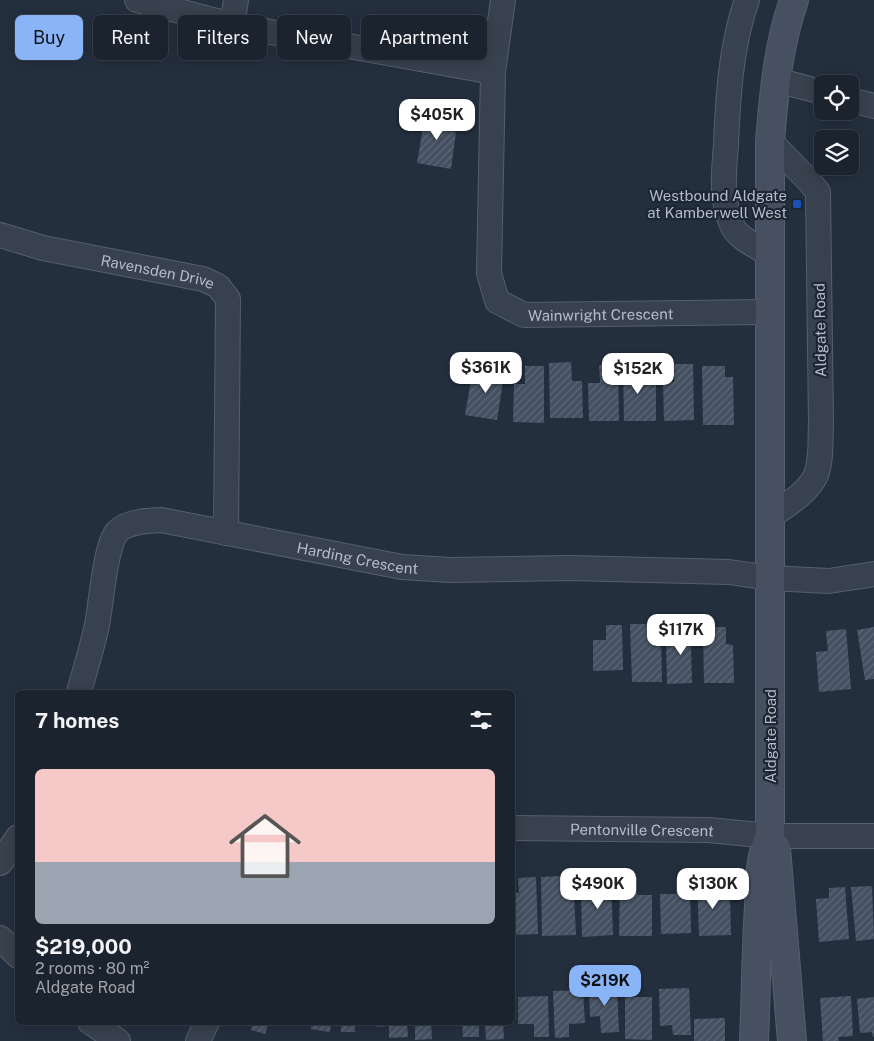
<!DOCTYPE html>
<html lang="en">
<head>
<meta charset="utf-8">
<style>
	:root { --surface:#1b232e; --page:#282f3a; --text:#f1f3f6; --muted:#a0a4aa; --line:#39404a; --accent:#8ab4f8 }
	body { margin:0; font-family:"Public Sans",sans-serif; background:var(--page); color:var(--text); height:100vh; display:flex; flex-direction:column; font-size:19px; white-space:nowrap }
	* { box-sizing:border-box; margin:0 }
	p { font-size:16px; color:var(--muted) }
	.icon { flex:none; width:28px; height:28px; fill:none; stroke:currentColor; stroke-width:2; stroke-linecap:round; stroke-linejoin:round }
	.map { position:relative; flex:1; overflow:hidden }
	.panel { position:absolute; left:15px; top:690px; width:500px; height:335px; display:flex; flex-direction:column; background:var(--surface); border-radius:8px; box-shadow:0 2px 12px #0003,0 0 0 1px var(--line) }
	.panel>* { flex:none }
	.banner { position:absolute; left:15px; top:15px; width:500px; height:45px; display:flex; gap:10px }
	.tools { position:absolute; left:814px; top:75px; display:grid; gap:10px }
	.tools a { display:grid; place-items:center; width:45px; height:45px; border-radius:8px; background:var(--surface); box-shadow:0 2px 12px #0003,0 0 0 1px var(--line); font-size:25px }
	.price { position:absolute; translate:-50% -42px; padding:0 11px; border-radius:10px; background:#fff; color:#222; font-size:16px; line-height:32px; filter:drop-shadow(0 1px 2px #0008) }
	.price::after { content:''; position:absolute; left:50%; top:30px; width:15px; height:11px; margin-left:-8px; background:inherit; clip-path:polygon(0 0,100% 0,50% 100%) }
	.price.selected { background:var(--accent); color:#111 }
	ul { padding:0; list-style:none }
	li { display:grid; align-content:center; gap:10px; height:265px; padding:0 20px }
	li span { display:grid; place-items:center; height:155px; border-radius:8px; color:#555 }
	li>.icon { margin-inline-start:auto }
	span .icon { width:90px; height:90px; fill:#fffc; stroke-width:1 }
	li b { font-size:21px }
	h2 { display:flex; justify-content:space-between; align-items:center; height:60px; padding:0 20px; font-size:21px }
	.chip { padding:0 18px; border-radius:8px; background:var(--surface); box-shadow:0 2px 12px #0003,0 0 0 1px var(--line); font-size:18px; line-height:45px }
	.chip.selected { background:var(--accent); color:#111 }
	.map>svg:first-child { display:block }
</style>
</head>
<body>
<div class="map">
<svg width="874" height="1041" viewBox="0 0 874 1041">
	<defs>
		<pattern id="building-hatch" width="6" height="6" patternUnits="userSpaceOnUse" patternTransform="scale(1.25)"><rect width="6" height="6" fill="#455162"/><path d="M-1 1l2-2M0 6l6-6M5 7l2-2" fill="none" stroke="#5d6877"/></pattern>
	</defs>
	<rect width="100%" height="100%" fill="#242f3e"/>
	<path fill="url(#building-hatch)" d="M426,110L448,113L445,130L456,132L451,169L417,163Z
		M571,362L572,381H582L583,418H550L549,363Z
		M618,364L619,421H589L588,383H600L599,365Z
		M674,364H693L694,420L664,421L663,382H674Z
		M645,365V384H656V421H624L623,366Z
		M484,366L505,369L497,420L465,415L471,380L482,382Z
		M525,366H544V423L513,422L514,384H525Z
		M702,366H725V377H733L734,425H703Z
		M630,624H649V639H661L662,682H632Z
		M606,625H622L623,670L593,671V640H606Z
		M698,627V644L691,645L692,683L667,684L666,641L678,640V628Z
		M703,627H726V644L733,645L734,683H704Z
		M874,627V679L865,680L857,630Z
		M846,629L851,689L819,692L816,652L828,651L826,631Z
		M561,876V895H574L576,935L542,936L541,877Z
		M536,877L538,934L512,935V893H519L518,878Z
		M620,877H637V895H652V936H619Z
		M595,878H611L613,935L582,937L581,894L596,893Z
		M676,879H690L691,933L661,934L660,894H676Z
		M697,879H716L717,897L730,896L731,935L699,936Z
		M872,886L874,939L856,941L851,887Z
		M845,887L849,939L819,942L816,899L829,898V888Z
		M617,985L619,1032L601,1033L600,1016L590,1017L589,986Z
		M689,988L691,1035H673L672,1025L660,1026L659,989Z
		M583,990L585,1023L569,1024V1037L555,1038L553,991Z
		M548,996L549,1037H534V1024H518V997Z
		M851,996L853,1036L838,1037L839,1041H823L820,998Z
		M625,997H652V1040L625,1039Z
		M874,997V1037H873L872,1032L860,1033L857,999Z
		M725,1018V1041H694V1019Z
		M253,1022H269L265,1034L251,1030Z
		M311,1022H331L330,1032L311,1029Z
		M341,1022H355V1032H341Z
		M377,1022H407L408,1037L389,1038V1026L377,1027Z
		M415,1022H431L432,1039L415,1040Z
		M462,1022H479V1037H463Z
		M485,1022H503L504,1039L486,1040Z"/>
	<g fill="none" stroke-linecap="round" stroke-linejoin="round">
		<defs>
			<g id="street">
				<path d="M137,0L232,25L493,72"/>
				<path id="s1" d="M503,0L493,72L489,273L497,301L524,315L770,312"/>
				<path d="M747,0C731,45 728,96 726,144C724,171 720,201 733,227C739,239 758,247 769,254"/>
				<path d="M232,25L236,0"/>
				<path d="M776,80L822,92"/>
				<path d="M850,100L874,106"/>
				<path id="s2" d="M0,235L43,248L203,279L218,286L228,299L226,533"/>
				<path d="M770,517C785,506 808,493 816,475C822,459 820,440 821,423L818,192L810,182L770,141"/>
				<path id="s3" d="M79,692C85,670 92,648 97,625C101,605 105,546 117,532C127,521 148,521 161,520L402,567L450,570L570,568L729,572L770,578L829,581L874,574"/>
				<path id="s4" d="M512,828L708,830L770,836H874"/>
				<path d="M0,863L18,837"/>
				<path d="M0,938L18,956"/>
				<path d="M90,1022L118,1041"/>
				<path d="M198,1041L207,1022"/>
			</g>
			<path id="secondary" d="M776,848L792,1041
				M754,1041C756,996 756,951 759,907C760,882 759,859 770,836V141C774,93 778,46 794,0"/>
		</defs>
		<use href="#street" stroke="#565f6c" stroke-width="26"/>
		<use href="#secondary" stroke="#565f6c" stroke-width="30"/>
		<use href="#street" stroke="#38414e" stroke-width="24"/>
		<use href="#secondary" stroke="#465061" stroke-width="28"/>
	</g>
	<rect fill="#1a4fb4" stroke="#1d2633" stroke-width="2" x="792" y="199" width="10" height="10" rx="2.5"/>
	<g text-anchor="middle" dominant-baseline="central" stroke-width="4.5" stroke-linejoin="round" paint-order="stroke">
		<g font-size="15" fill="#b4bcc9" stroke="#1d2633" text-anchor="end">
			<text x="787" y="195">Westbound Aldgate<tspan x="787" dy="17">at Kamberwell West</tspan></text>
		</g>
		<g font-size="15" fill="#b4bcc9" stroke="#1d2633">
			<text stroke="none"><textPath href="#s2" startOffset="162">Ravensden Drive</textPath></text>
			<text stroke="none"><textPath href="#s1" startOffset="410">Wainwright Crescent</textPath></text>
			<text transform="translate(820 330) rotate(-91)">Aldgate Road</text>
			<text stroke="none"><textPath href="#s3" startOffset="412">Harding Crescent</textPath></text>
			<text transform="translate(770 736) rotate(-90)">Aldgate Road</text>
			<text stroke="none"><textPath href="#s4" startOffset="130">Pentonville Crescent</textPath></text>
		</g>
	</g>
</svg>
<div class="tools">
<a><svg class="icon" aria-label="locate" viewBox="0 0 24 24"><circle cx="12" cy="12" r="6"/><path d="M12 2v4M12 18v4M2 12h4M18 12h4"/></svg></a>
<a><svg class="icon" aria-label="layers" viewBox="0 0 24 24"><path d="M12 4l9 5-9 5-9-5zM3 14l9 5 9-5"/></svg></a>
</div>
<b class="price" style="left:437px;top:141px">$405K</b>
<b class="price" style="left:486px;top:394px">$361K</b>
<b class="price" style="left:638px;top:395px">$152K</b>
<b class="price" style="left:681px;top:656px">$117K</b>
<b class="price" style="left:598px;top:910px">$490K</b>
<b class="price" style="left:713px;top:910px">$130K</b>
<b class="price selected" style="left:605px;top:1007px">$219K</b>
<div class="banner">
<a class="chip selected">Buy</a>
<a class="chip">Rent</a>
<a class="chip">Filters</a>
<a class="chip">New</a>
<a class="chip">Apartment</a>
</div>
<section class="panel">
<h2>7 homes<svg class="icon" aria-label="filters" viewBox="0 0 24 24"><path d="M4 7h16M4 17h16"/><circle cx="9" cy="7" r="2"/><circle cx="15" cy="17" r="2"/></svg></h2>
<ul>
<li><span style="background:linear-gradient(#f6c9c9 60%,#9aa5b1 0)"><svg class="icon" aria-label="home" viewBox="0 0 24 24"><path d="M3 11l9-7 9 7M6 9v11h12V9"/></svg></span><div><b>$219,000</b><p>2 rooms · 80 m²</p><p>Aldgate Road</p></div></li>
</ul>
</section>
</div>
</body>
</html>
